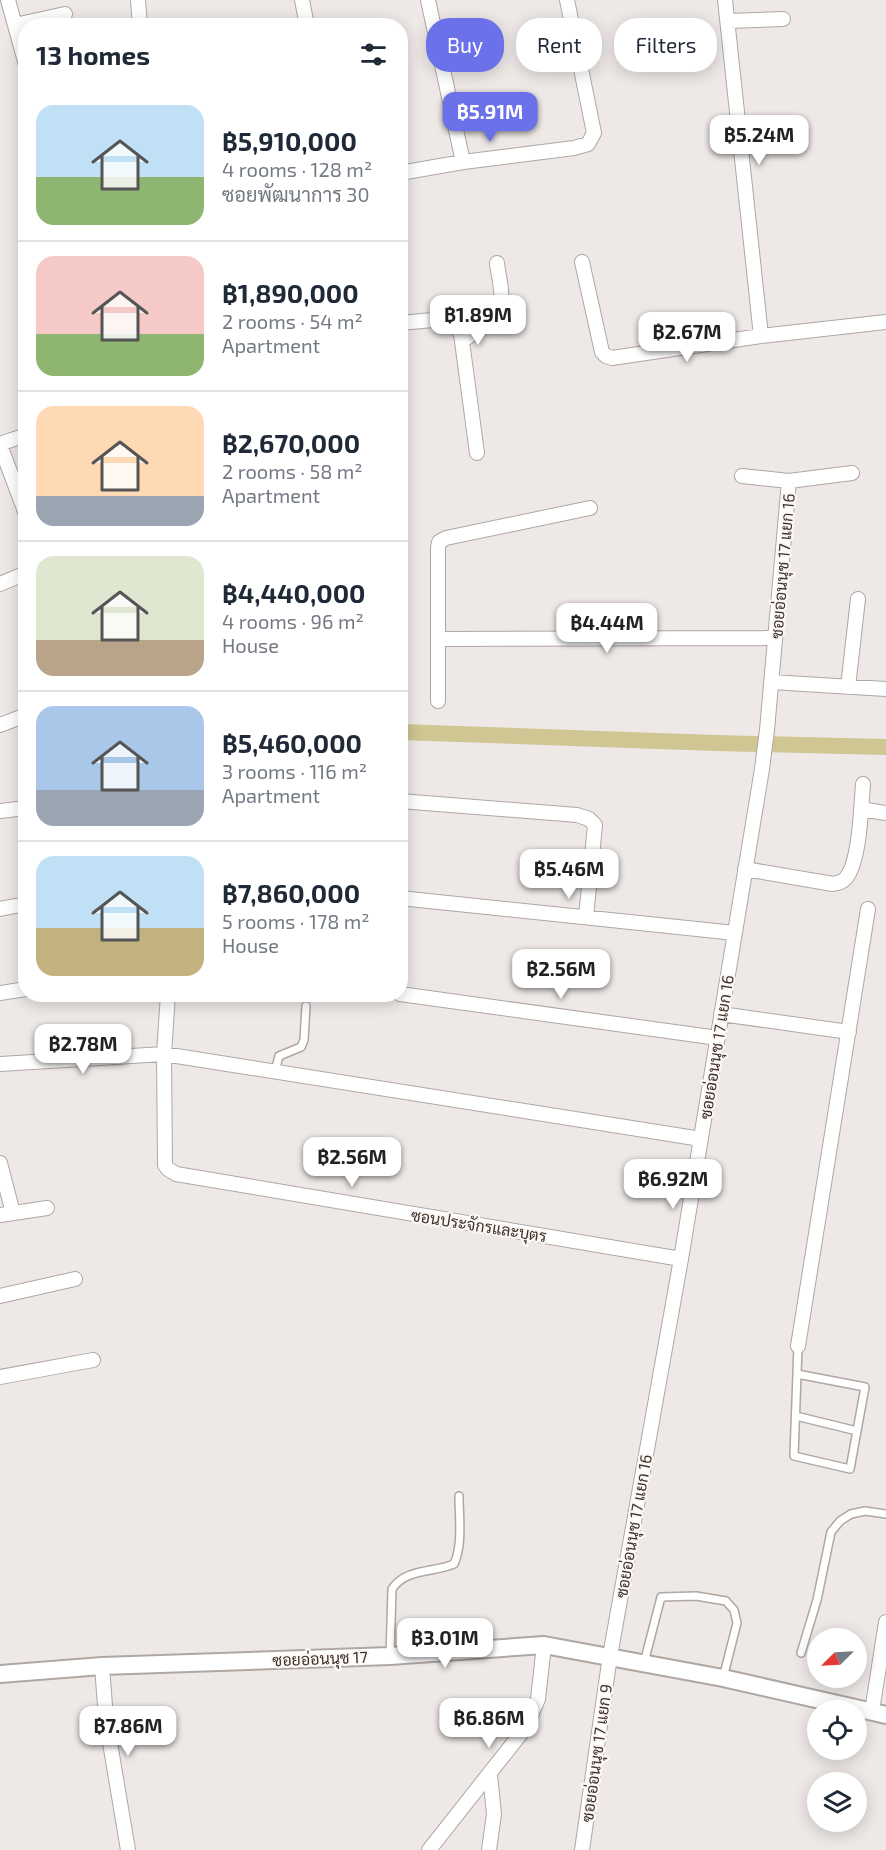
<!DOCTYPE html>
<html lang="en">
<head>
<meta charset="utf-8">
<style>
	:root { --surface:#fff; --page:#f2f2f3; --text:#1f2937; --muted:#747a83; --line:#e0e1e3; --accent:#6a71e9 }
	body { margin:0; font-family:"Exo 2",Sarabun,sans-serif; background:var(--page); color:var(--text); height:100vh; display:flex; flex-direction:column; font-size:22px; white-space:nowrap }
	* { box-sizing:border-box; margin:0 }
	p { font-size:20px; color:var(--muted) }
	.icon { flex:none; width:33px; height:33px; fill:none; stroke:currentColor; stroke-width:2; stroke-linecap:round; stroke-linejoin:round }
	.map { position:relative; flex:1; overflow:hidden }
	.sheet { position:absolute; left:18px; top:18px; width:390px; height:984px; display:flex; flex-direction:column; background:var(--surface); border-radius:24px; box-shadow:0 3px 15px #0003 }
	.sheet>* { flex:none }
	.banner { position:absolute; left:426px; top:18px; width:369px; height:54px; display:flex; gap:12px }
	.needle { width:39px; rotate:246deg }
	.buttons { position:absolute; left:807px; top:1628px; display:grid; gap:12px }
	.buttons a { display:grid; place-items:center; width:60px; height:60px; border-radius:50%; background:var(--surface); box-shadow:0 3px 15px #0003; font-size:30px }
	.price { position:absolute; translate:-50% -51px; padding:0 14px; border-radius:12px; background:#fff; color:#222; font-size:20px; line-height:39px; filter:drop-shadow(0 2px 3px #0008) }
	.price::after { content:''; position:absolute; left:50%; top:36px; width:18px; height:14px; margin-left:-9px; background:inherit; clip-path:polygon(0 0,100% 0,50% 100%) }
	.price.selected { background:var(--accent); color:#fff }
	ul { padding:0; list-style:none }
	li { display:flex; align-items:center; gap:18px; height:150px; padding:0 18px }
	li+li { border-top:2px solid var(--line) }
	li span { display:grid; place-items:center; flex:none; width:168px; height:120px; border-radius:18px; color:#555 }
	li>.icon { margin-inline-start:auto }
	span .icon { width:72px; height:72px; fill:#fffc; stroke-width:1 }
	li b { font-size:26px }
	h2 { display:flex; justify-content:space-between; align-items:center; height:72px; padding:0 18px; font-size:26px }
	.pill { padding:0 21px; border-radius:24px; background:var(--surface); box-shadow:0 3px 15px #0003; font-size:21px; line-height:54px }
	.pill.selected { background:var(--accent); color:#fff }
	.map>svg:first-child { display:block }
</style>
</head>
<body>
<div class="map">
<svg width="886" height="1850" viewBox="0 0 886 1850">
	<rect width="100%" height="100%" fill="#eee9e7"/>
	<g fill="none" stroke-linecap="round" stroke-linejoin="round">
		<path stroke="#cfc693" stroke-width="16" d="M400,732L716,743L886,747"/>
		<defs>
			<path id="service" d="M275,1071L279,1056L301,1047L304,1040L306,1006
				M797,1374L865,1387L850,1469L794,1456L798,1346
				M796,1416L857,1431
				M801,1653L817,1600L831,1532L840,1521L851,1514L865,1511L886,1514
				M390,1656L392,1589C406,1568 433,1573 454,1564C463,1544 459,1517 459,1496
				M644,1663L661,1597L696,1596L726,1601L734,1610L737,1623L723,1678"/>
			<path id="minor" d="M8,0L26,65
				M138,0L140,26
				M302,0L307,26
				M428,0L463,162
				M725,0L761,336
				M728,21L783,19
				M15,25L65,14
				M400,173L463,162L574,148L588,144L594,133L567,0
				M582,262L602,352L606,356L612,358L761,336L886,322
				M400,323L444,319L453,322L461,334L477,453
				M462,341C475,332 499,319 501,301C503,291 498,274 497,263
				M0,444L26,435
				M0,445L26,514
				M789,481L852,473
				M0,584L26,573
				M439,639L775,638
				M771,682L886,689
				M848,687L858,599
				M438,701V548L439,542L446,538L590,508
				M0,725L26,715
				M400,801L577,815L589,819L595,825L586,917
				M861,809L886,813
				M0,811L26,808
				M745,869L833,884C838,883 843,882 846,878C860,861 861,807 863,784
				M400,898L735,933
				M0,909L26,904
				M0,993L26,989
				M168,994L164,1054L165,1165L168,1169L176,1174L681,1259
				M400,994L718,1038
				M721,1014L849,1032
				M0,1064L164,1054L701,1139
				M0,1163L13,1213
				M0,1215L47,1208
				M0,1296L75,1279
				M798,1346L868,909
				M0,1377L93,1360
				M102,1666L106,1719L128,1850
				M872,1711L886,1622
				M429,1850L526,1727L538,1699L544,1645
				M489,1850L494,1814L490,1775
				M582,1850L610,1656L681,1259L762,769L767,730L789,481L742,476"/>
			<path id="tertiary" d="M0,1674L102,1666L390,1656L544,1645L723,1678L886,1715"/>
		</defs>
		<use href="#service" stroke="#afa7a2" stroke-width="10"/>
		<use href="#minor" stroke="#afa7a2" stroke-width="16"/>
		<use href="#tertiary" stroke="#afa7a2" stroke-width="20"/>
		<use href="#service" stroke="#fff" stroke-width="7"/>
		<use href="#minor" stroke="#fff" stroke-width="14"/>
		<use href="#tertiary" stroke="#fff" stroke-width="16"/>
	</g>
	<g text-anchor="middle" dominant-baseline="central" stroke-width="4.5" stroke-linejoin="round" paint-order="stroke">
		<g font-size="16" fill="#403126" stroke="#fbf8f7">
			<text transform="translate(782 566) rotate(-85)">ซอยอ่อนนุช 17 แยก 16</text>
			<text transform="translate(716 1047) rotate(-81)">ซอยอ่อนนุช 17 แยก 16</text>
			<text transform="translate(479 1225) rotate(9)">ซอนประจักรและบุตร</text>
			<text transform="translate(633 1526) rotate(-80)">ซอยอ่อนนุช 17 แยก 16</text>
			<text transform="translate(320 1658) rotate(-2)">ซอยอ่อนนุช 17</text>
			<text transform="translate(596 1753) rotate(-82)">ซอยอ่อนนุช 17 แยก 9</text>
		</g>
	</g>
</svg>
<div class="buttons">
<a><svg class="needle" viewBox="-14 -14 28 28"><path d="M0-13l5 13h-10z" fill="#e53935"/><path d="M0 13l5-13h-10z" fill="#747a83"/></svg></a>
<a><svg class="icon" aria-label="locate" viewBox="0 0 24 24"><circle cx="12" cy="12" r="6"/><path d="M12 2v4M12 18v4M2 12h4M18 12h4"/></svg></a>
<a><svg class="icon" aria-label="layers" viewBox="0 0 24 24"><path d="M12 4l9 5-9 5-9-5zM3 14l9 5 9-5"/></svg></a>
</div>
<b class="price selected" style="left:490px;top:143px">฿5.91M</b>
<b class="price" style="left:759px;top:166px">฿5.24M</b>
<b class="price" style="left:478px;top:346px">฿1.89M</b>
<b class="price" style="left:687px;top:363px">฿2.67M</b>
<b class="price" style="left:607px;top:654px">฿4.44M</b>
<b class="price" style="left:569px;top:900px">฿5.46M</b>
<b class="price" style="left:561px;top:1000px">฿2.56M</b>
<b class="price" style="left:83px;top:1075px">฿2.78M</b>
<b class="price" style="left:352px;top:1188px">฿2.56M</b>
<b class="price" style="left:673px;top:1210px">฿6.92M</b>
<b class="price" style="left:445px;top:1669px">฿3.01M</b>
<b class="price" style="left:489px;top:1749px">฿6.86M</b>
<b class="price" style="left:128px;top:1757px">฿7.86M</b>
<div class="banner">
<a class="pill selected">Buy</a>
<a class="pill">Rent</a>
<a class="pill">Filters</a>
</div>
<section class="sheet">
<h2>13 homes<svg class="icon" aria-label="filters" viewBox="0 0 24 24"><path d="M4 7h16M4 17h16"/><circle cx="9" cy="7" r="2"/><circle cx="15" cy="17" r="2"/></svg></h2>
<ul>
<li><span style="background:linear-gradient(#bfe0f5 60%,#8fb573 0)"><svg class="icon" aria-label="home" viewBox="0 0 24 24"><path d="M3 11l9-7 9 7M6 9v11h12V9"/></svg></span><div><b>฿5,910,000</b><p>4 rooms · 128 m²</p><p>ซอยพัฒนาการ 30</p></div></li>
<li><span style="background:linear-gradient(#f6c9c9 65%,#8fb573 0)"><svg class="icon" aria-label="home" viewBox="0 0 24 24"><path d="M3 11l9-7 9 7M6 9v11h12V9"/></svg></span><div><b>฿1,890,000</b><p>2 rooms · 54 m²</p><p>Apartment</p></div></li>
<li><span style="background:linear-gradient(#ffd9b3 75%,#9aa5b1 0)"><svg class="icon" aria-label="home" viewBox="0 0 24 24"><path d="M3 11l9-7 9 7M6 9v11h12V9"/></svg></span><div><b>฿2,670,000</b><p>2 rooms · 58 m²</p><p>Apartment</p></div></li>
<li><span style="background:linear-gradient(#dfe7d0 70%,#b9a48a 0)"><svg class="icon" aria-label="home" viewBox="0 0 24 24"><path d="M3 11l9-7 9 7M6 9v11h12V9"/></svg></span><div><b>฿4,440,000</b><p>4 rooms · 96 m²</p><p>House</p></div></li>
<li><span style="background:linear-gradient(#a9c7e8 70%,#9aa5b1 0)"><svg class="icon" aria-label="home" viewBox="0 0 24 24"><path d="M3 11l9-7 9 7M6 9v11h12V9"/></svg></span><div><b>฿5,460,000</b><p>3 rooms · 116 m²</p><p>Apartment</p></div></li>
<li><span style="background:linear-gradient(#bfe0f5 60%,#c2b280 0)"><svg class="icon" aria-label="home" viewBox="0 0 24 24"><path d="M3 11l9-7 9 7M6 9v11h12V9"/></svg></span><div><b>฿7,860,000</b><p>5 rooms · 178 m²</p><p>House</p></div></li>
</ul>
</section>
</div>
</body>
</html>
